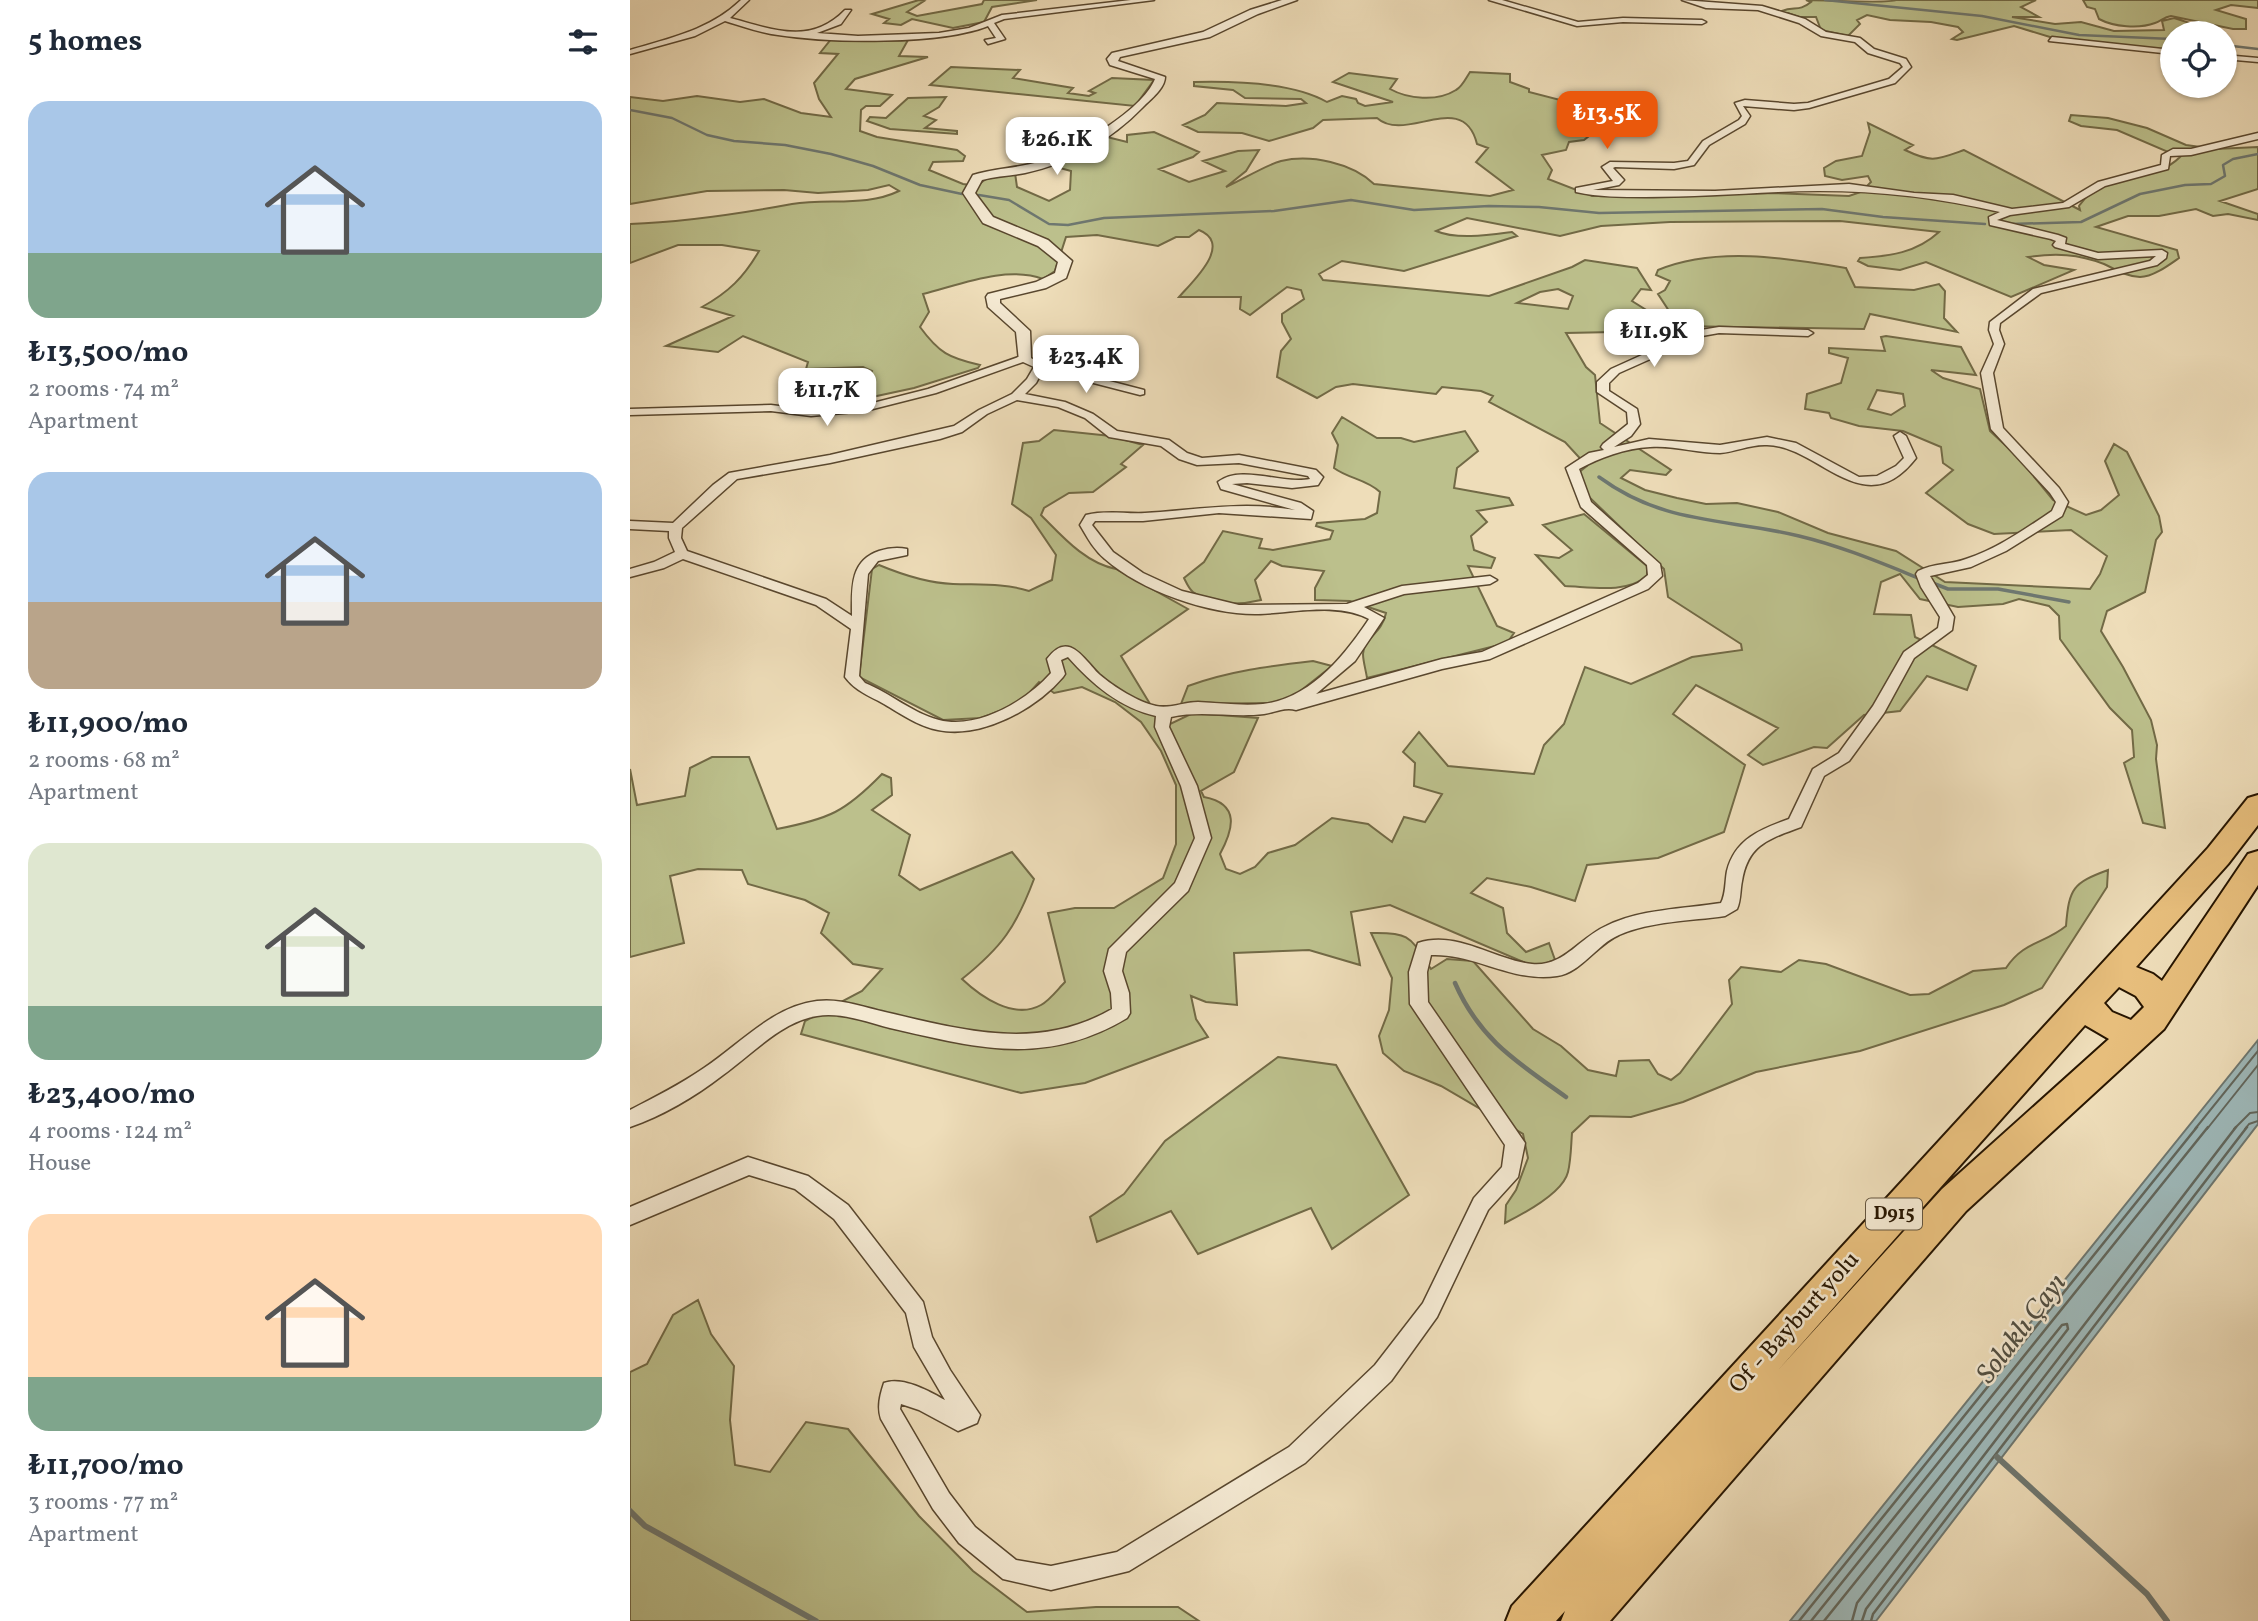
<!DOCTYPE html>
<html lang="en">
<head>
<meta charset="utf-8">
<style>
	:root { --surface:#fff; --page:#f6f6f7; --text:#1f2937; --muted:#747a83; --accent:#ea580c }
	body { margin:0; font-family:Vollkorn,serif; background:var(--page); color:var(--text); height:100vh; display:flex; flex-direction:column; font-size:26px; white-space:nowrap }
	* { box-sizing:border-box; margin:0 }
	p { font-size:23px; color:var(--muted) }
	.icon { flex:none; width:38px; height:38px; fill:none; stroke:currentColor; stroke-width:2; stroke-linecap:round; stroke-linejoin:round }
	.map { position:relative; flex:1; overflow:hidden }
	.side { display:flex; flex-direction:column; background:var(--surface); width:630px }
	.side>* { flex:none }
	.tools { position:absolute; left:1530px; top:21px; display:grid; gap:14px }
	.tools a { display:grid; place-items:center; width:77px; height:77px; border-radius:50%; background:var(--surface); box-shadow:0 2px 5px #0004; font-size:35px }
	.price { position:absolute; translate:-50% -60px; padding:0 16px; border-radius:14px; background:#fff; color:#222; font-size:23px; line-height:46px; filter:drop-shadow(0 2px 4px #0008) }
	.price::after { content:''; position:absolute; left:50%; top:42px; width:21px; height:16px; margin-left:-10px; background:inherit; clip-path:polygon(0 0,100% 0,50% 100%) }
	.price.selected { background:var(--accent); color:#fff }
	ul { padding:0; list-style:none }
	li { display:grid; align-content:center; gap:14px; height:371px; padding:0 28px }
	li span { display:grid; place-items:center; height:217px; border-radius:21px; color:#555 }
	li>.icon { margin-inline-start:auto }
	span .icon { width:126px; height:126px; fill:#fffc; stroke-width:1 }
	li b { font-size:30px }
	h2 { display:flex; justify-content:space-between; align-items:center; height:84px; padding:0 28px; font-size:30px }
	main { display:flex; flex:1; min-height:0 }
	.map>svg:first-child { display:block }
</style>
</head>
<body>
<main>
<section class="side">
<h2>5 homes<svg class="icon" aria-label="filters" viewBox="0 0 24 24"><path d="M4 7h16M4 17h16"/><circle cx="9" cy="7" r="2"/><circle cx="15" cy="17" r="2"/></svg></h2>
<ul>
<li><span style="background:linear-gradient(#a9c7e8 70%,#7fa58c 0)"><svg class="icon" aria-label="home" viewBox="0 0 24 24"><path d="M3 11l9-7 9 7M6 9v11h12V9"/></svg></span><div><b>₺13,500/mo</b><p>2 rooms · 74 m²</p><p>Apartment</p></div></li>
<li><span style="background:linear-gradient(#a9c7e8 60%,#b9a48a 0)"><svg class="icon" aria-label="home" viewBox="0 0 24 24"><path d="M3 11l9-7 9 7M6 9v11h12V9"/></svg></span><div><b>₺11,900/mo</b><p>2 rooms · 68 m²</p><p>Apartment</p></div></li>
<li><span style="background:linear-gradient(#dfe7d0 75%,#7fa58c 0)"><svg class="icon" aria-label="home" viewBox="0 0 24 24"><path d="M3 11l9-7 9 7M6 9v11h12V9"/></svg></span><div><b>₺23,400/mo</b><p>4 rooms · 124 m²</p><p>House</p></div></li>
<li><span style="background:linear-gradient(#ffd9b3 75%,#7fa58c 0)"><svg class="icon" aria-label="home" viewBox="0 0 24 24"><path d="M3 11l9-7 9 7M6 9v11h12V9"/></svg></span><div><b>₺11,700/mo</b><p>3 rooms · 77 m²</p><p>Apartment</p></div></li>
</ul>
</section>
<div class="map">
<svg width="1628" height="1621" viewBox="0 0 1628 1621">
	<rect width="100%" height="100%" fill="#eeddb9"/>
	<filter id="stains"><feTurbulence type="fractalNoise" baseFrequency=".00286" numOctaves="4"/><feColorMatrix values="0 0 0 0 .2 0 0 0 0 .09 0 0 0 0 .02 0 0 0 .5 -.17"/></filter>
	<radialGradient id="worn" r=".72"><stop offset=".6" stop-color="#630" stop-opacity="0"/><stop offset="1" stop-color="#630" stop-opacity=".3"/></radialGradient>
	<path fill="#bcc08c" stroke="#726a46" stroke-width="2" fill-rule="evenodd" d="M289,0L294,1L277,12L287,16L352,4L354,0H407L362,7L354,22L323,28L282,19L271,25L254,23L259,19L242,14Z
		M1176,0C1191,0 1259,4 1266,0H1406L1391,7L1409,17H1382L1425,24L1451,22L1484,31L1534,30L1532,21L1544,18L1582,30L1579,33H1542V51L1420,37L1384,26L1327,40L1322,39L1333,32L1328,27L1301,22L1260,20L1237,15L1227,20L1230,24L1218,36L1191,30L1186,17H1169L1152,11C1164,6 1169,12 1181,2Z
		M1453,0H1628V8L1601,5L1586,10L1616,19V29H1603L1541,16C1534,17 1531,21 1525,23C1509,29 1484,27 1469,19L1465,9L1457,7Z
		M202,38L278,40L269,56L298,57L225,79L216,89L262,95L250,106H236L231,110L230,131L247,137L327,150L335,156L333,161L303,162L299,170L333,184L348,186C356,175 372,175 385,173L387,187L419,201L440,190L441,171L419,165L449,151L427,142L453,131L497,142V135L524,132L569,152L563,157L529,169L559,182L595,171L573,161L608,151L629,150L616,171L596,187C612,180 636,165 651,161C681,154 722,163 744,184L860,196L883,190L846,162L858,148L847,144C833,88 776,144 747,118L693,120L683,128L639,141L612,133L568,132L553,125L575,115L587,103L656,106L676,103L671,99L615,98L603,90L564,86V82C604,81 662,82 697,102L712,96L726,99L728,103L735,106L763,102L703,82L719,73L767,79L760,89C778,99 807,102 826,90C832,87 836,78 840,72L880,74V82L899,89V92L973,111L979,120L954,140L939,142L936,150L912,155L922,170L918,179L962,196L1143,193L1219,196L1231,192L1241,182L1238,176L1212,180L1195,176L1194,168L1206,161L1232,156L1240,132L1238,123L1283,145L1275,150C1302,163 1306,160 1334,150L1450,210L1449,206C1453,201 1458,194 1464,190C1492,173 1526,181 1550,157L1487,130L1451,126L1439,121L1441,115L1478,118L1517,128L1556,145L1585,149L1628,147V189L1590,201L1628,214V220L1598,214L1583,216L1566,209L1529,216H1498L1466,227L1547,250L1549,258C1539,265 1523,277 1510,277C1497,277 1485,269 1474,264C1448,254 1426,253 1398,257L1414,265L1444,270L1381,297L1296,262L1270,270L1238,266L1228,261L1230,258C1260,256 1286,253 1309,232L1210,221L1040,222L971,226L930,236L837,218L806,231C827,240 859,235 882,232L887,236L774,271L712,261L689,274L693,280L859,296L942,267L955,260L1007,268L1021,290L1011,289L1002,301L1018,311L1041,314L1028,294L1035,290L1040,281L1026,275L1028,270C1086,246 1156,258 1216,268L1225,287L1284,290L1309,284L1315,291L1314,318L1327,332L1240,314L1234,329L1050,326L1034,331L936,333L956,367L965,375L970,423L1041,470L1036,475L1000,470L991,478L1015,490L1047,498L1076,504L1107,503L1148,512L1198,533L1266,551L1315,582L1460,589L1470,574L1477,556L1441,530L1364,534L1338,524L1296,493L1323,470L1313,463L1311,447L1273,431L1229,426L1201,418L1199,413L1175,409L1177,394L1211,383L1218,358L1199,353V348L1255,351L1251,337L1256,336L1331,347L1346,375L1301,370L1313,378L1350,389L1360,431L1389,458L1423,500L1456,515L1471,510L1489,495L1475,461L1484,444L1497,452L1529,516L1532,532L1526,540L1515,592L1477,611L1471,631L1493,667L1521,720L1527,745L1526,759L1535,828L1513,823L1494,763L1504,757L1502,730L1480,708L1430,639L1429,616L1419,606L1389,599L1373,604L1328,607L1290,599L1270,574L1251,582L1244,614L1281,615L1285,637L1346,666L1337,690L1297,676L1270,711L1234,715L1197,748L1184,747L1133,765L1118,755L1148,728L1066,685L1043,714L1115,765L1094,832L1028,858L957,865L945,901L901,887L857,878L841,893L873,908L877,933L896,952L919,943L925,960L905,967L760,905L721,912L730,965L679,950L604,953L607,1005L576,1002L561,996L566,1019L578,1037L455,1083L391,1093L171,1034L175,1021L232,991L252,969L223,964L191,933L199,913L175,900L118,884L112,870L68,869L40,876L54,943L0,957V769L7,805L55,796L60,768L82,757H119L147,829C199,819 215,812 252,774L261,778L262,795L242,810L280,835L269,875L290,890L382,852L404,879C386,927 372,947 332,979C351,997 384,1020 411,1005C420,1000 428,989 435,982L418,913L445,908H484L533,878L546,844V785L531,751L511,722L485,702L452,687L424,693L409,682L390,703L351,718L313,720L229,677L242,569L249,565C273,575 297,583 323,584C350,585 374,583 399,591L422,580L426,555L401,518L382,504L393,443L409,441L424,430L481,436L513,445L491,464L496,467L463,492L439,493L414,508L411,515C432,536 455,563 486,569L558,609L491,656L534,727L563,713L628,718L604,772L571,791L574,797C611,804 603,830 590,854L596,869L610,874L625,867L638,853L665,845L702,818L738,824L762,842L774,817L795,822L812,794L784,786L785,763L773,752L789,732L818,766L904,774L914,745L934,724L955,667L1001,684L1062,657L1112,650L1111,644L1038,597L1034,569L957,495L948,473L957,466L935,442L859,402L863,396L851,391L812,387L806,394L723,384L706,387L687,398L647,377L651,351L661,339L652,322V314L674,299L671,290L657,287L620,315L610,309L611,297H549C562,282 604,244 569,230L559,237H546L528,246L467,235L436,237L425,271L413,279C377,265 329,285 293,294L299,312L290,327C309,353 319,358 350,365L348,368L284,388L191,408L238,381L242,371L233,367L176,369L178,362L113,336L88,352L36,346L103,316L72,307C99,292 114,277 129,251L92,245H48L0,263V224C55,222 108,214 162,204C198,198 236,207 269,191L259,185L238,190L188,193L154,190L77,191L0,204V97L33,101L67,96L110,102L134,99L171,113L201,117L189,99L184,83L208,54L190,53ZM928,289L943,296L938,309L887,303L910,292ZM1247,390L1273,394L1275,406L1261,415L1238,409Z
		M321,67L390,70L383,78L443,88L438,93L459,96L465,93L459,91L482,78L524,80L505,106L300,85Z
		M316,97L309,107L294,116L306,120L295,128L327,131V134L260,129L237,121L240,117L256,118L278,98Z
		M712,417L747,438H771L784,442L835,431L848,451L827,468L824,488L879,498L883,505L847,511L857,522L841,536L844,550L865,558L861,568L838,566L867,626L884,633L877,643L737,678C736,671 733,661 733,654C734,637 752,634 756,613L720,601L685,600V588L694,571L652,566L641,561L625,580L631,600C611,605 582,606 563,592C559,589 556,582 554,578L574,562L593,531L632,539L629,548L643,550L700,539L703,531L686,526L687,523L735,519L747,513L750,492C736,479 719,479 704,468L708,445L702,433Z
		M954,514L1017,566V576C996,594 961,587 935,586L906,555L929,558L942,550L913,525Z
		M683,661L702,666L664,696L643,703L551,704L558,686C599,671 640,666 683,661Z
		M1478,870L1477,887L1412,988L1374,1005L1230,1051L1126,1072L1053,1102L1001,1117L960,1116L942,1133C941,1146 941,1160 938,1172C933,1193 893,1214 875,1223L876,1205L886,1190L898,1158L893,1134L811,1086L774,1071L753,1053L749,1036L759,1010L762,978L741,933C781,932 780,937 801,969L817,959L843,961L903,1029L931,1046L958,1070L986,1076L989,1061L1019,1060L1028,1074L1041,1080L1050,1073L1102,1004L1099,980L1111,967L1151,972L1169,960L1196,964L1280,995L1299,994L1343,971L1376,968C1394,941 1414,944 1436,926C1439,888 1443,883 1478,870Z
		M648,1057L706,1065L779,1195L702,1249L681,1208L568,1254L541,1211L467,1242L460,1217L494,1194L535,1141Z
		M68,1300L81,1334L104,1366L100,1420L105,1465L140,1472L176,1422L218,1429L289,1516L343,1571L397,1612L466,1607H548L569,1621H0V1372L17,1364L43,1315Z"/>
	<path fill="#9eb9ba" stroke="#6e7770" stroke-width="2" d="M1628,1040V1124L1246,1621H1160Z"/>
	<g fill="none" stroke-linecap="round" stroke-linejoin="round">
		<path stroke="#62675d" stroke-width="2" d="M1565,1129L1628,1051
			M1577,1129L1628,1065
			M1604,1129L1620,1113L1628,1112
			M1615,1129L1619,1124L1628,1121"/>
		<path stroke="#62675d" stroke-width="2.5" d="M1169,1621L1567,1127
			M1181,1621L1578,1127
			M1194,1621L1432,1325L1437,1324L1438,1329L1227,1603L1222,1621
			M1232,1621L1236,1609L1606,1127
			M1241,1621L1243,1614L1617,1127"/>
		<path stroke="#6e7770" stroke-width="2.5" d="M1195,0L1352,16L1449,35L1542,39
			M1594,45L1628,49
			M0,110L42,118L77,135L104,141L155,145L201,154L243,166L290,185L332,194
			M349,195L379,200L419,224L438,225L474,218L644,211L721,200L784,210L859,206L909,207L969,213L1192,209L1253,217L1355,224
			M1381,224L1451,222L1510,194L1555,185L1581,184L1595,176L1593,165L1603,159L1628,154"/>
		<path stroke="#6e7770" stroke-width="3.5" d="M969,477C1034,525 1095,518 1169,536C1211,546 1251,563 1291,579
			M1300,582L1318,589H1368L1439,602"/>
		<path stroke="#6e7770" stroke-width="4.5" d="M825,983C850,1040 887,1062 936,1097"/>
		<path stroke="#6e7770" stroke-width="6" d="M1367,1457L1517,1594L1537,1621
			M0,1511L15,1526L186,1621"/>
		<defs>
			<path id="minor" d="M111,0H119L100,18C142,29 180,46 215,10H221L211,24L187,33L228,36L309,33L339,28L372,15L501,0H524L374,19L364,23L375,39L358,44L355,40L366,38L358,26C311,45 199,43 148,35C130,33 112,26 95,21L65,36L0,54V50C40,38 80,30 111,0Z
				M859,0H872L948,22L993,18L1072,20L1076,22L1072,24L993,22L947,26Z
				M1052,0L1132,6L1175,19L1196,32L1230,38L1244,49L1276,59L1281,67L1265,83L1179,108L1164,110L1113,106L1120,116L1115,124L1079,145L1064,165L1044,169L985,167L983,168L994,180L989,185L963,190L1085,191L1219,184L1284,193L1323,195L1382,209L1433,203L1468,182L1531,165L1532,155L1543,149H1561L1628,133V139L1561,155L1540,156L1538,169L1475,186L1439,207L1380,215L1367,220L1428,235L1436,238L1435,244L1468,253L1532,250L1537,253L1536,258L1527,265L1411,293L1370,323L1369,330L1374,344L1363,373L1373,428L1429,488L1438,502L1432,516L1376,551L1341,567L1300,576L1324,617L1322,630L1284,658L1254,713L1219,761L1194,776L1171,827C1139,839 1118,844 1112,881C1110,890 1111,900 1107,909L1095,916C1061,921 1021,921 989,935C967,944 951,973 927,976C883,983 844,953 801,955L797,972L798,1002L895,1143L888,1177L858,1210L807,1317L761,1381L675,1463L499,1571L421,1590L373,1579L329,1543L303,1509L251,1419C247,1407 250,1395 254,1383C272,1376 299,1391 315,1400L284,1347L276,1313L204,1219L165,1189L119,1175L0,1225V1207L118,1157L178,1176L218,1205L293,1302L302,1337L320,1370L350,1415L347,1423L328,1431L289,1410L271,1404L270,1409L319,1493L345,1527L386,1560L421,1566L487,1552L659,1447L745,1365L793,1303L844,1198L872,1167L875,1145L780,1004L779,972L788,943C827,930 864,960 902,964C934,967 949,938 976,926C1010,909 1053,909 1091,903C1096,894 1095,881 1097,871C1105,839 1131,829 1159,819L1183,769L1209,753L1243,706L1274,652L1308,628L1310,617L1291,587L1286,574L1288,571C1304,563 1320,565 1336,559C1367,549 1395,529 1422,511L1426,502L1420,493L1361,429L1351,373L1364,344L1359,330L1360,322L1403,289L1520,261L1526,256L1468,259L1425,247L1423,245L1426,241L1421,239L1360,225L1359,217L1370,212C1298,195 1222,188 1148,192C1103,194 1059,197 1015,197C991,197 969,197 946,192V188L983,181L972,167L980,162L1044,163L1058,161L1073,141L1109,120L1112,116L1105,103L1115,100L1164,104L1178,103L1259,79L1273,67L1270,63L1238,53L1225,42L1191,36L1169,23L1128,10L1076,8Z
				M1422,37L1542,50V54L1419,41Z
				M1594,55L1628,58V62L1594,59Z
				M1089,327L1178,330L1183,333L1178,336L1089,333L1072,336L989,373L979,383V391L1007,409L1010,424L1001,436L984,447L1019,439L1090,445L1137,437L1166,443L1229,477L1247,476L1266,466L1274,458L1264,436L1270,432L1276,436L1286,458C1234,525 1190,446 1137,445C1121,444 1105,452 1090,453C1066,453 1043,445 1020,447C996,448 969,458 949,469L961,502L1030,564L1032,576L1018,589L860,659L812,669L666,710C655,707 646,712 634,714C603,718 572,710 541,717L539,727L567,786L581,838L558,891L496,952L492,971L499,993L500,1013L497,1018C415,1067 348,1048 260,1028C237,1022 211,1012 187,1016C152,1021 121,1055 93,1075C66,1096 32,1116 0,1127V1110C25,1097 51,1084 74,1068C109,1045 143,1006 187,1001C210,998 233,1007 255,1012C333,1030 408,1052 482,1009L481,993L474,971L479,949L545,883L565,838L551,786L525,727L526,716C490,708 462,684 438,657L431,660L435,674L433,677C406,709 351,739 308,730C288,726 271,714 254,704C240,696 225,691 215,677L221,629L186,605L53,559L34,568L0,577V569L24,562L45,552L39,538V531L0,529V521L43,523L83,485L99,473L200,455L324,426L349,410L382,394L397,379L404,367L393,362L306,393L235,411L181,416L141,411L0,415V409L141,405L181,410L235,405L298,389L394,355L414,364L514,390V394L510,395L413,370L406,383L395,394L435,402L463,414L487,431L539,440L557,453L572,458L609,455L686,470L693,477L688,485L662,488L617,483L602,484L671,503L683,511L681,519L589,513L513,521H465L462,525L483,552L513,573L552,591L609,605L717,604L772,586L860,576L867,580L860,584L774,594L734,607L754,618L725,661L686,694L812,659L852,652L1008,583L1018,575L1017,565L951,507L936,468L959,453L974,450L971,447L973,444L998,424L997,412L967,392V382L981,369L1065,331ZM387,400L428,407L455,418L479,437L531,446L549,459L567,465L609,463L678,476L680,479C652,485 612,464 588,482L591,489L665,510C614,501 565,510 515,513C495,514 475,510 456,515L450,525C457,537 464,550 475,559C511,591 580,615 628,614C662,613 708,602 739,619C715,655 680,699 633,704C612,706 589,703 568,702C554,702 540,709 526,706C508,702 484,687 470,675C454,660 439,629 417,659L421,673C396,701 348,730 309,720C282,713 260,693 235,683L229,676L238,574L248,561L277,555V549C268,547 258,548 249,551C219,561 222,590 222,616L196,599L57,551L51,538L52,528L107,479L200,463L310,439L332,432L357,414Z"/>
			<path id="tertiary" d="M652,0H667L628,14L580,37L490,57L488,61L535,77C535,88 521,99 513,107C481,140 441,163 395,173C381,176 366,176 352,180L345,193L363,217L418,240L442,261L436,278L416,288L370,299V303L400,331L401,358L399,361H389L386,332L358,307L356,297L358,294L406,282L425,273L428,262L408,246L353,223L333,193L343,175C365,168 390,168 412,161C444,150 512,111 525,79L480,65L477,59L482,53L573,32L620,10Z"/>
			<path id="trunk" d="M1628,795V825L1598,864L1506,967L1523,974L1532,981L1618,854L1628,851V885L1534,1029L1336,1211L980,1621H931L935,1611L926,1621H876L882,1606L1578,848L1618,798ZM1489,987L1506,996L1514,1007L1501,1020L1482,1012L1474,1003ZM1455,1025L1479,1039L1312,1189L1141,1378Z"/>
		</defs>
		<use href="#minor" stroke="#59472e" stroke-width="3"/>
		<use href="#tertiary" stroke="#59472e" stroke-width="3"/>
		<use href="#trunk" stroke="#271500" stroke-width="4"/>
		<use href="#minor" fill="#f4e9d2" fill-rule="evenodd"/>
		<use href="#tertiary" fill="#f4e9d2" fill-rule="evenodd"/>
		<use href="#trunk" fill="#e7be7c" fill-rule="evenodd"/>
	</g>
	<g text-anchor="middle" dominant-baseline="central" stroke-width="5" stroke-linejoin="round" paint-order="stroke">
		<rect fill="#f4e9d2" stroke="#64553f" stroke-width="2" x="1236" y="1198.5" width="56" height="31" rx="5"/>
		<g font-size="19" font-weight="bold" fill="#271500">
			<text x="1264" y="1214">D915</text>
		</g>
		<g font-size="24" fill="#271500" stroke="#f4e9d2">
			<text transform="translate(1165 1323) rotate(-48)">Of - Bayburt yolu</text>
		</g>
		<g font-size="28" font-style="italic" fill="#514e41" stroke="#f4e9d2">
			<text transform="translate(1392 1329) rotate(-53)">Solaklı Çayı</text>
		</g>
	</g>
	<rect width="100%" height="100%" filter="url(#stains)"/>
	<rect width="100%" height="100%" fill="url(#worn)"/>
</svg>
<div class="tools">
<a><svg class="icon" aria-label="locate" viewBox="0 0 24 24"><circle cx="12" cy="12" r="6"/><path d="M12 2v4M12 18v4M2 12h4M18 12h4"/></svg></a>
</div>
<b class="price selected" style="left:977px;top:151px">₺13.5K</b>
<b class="price" style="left:427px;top:177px">₺26.1K</b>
<b class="price" style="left:1024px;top:369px">₺11.9K</b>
<b class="price" style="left:456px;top:395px">₺23.4K</b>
<b class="price" style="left:197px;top:428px">₺11.7K</b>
</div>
</main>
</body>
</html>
